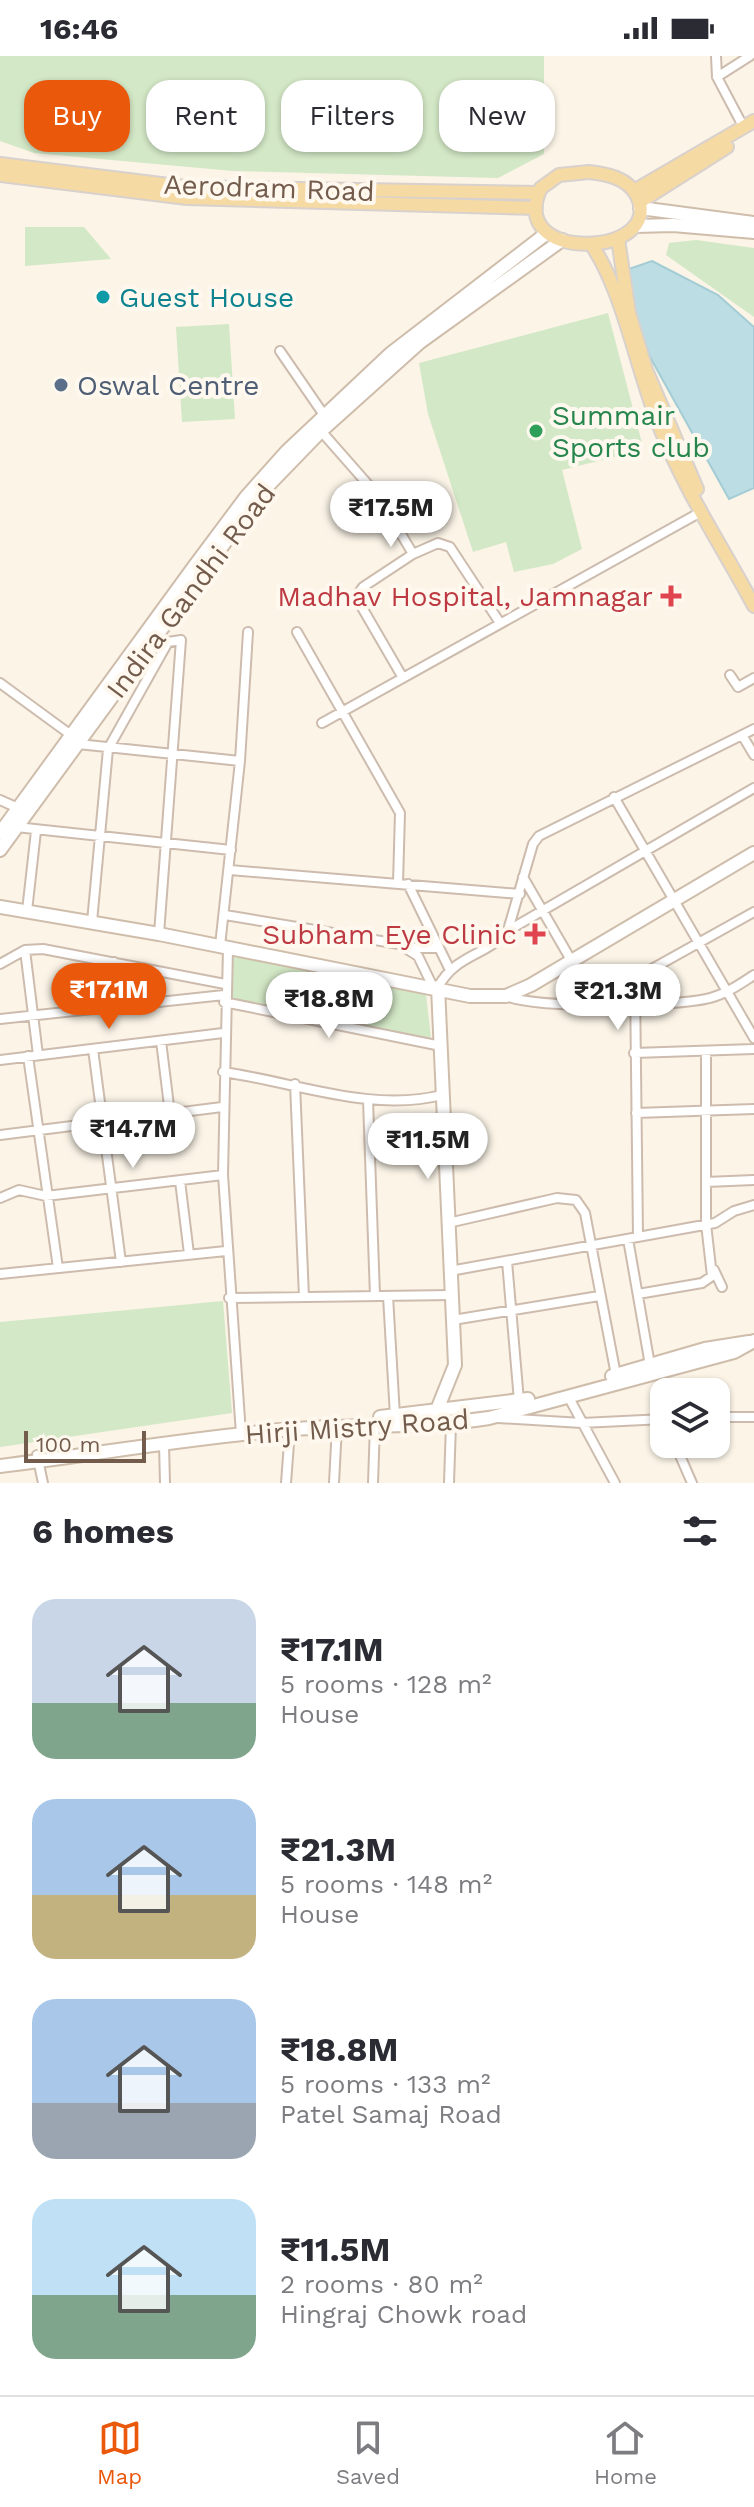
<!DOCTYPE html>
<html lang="en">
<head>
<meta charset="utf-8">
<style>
	:root { --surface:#fff; --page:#f7f7f7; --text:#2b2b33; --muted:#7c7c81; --line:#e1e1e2; --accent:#ea580c }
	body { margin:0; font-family:"Work Sans",sans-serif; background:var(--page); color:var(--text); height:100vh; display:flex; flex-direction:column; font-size:30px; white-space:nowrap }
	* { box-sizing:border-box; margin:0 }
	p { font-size:26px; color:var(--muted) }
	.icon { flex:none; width:44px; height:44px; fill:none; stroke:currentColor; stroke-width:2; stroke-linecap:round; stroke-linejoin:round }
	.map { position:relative; height:1427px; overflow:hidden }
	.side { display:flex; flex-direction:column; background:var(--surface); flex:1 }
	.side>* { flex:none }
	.banner { position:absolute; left:24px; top:24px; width:706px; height:72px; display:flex; gap:16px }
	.fabs { position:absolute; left:650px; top:1322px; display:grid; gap:16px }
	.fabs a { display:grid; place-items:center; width:80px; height:80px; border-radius:16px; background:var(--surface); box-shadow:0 2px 6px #0004; font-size:40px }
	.scale { position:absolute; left:24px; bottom:20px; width:122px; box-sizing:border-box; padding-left:8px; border:4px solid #745c4d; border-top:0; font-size:22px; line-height:28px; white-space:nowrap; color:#745c4d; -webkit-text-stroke:6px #fef8ee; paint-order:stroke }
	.price { position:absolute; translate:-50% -68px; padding:0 18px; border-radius:28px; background:#fff; color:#222; font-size:26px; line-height:52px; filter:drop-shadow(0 2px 4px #0008) }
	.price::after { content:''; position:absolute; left:50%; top:48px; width:24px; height:18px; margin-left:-12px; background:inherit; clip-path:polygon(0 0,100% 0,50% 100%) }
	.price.selected { background:var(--accent); color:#fff }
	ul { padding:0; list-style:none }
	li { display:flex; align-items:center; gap:24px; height:200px; padding:0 32px }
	li span { display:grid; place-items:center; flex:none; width:224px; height:160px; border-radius:24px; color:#555 }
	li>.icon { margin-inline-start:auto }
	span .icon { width:96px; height:96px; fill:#fffc; stroke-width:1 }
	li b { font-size:34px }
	h2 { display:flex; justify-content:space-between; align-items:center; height:96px; padding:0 32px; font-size:34px }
	.tag { padding:0 28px; border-radius:24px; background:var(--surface); box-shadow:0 2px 6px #0004; font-size:28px; line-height:72px }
	.tag.selected { background:var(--accent); color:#fff }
	.status { display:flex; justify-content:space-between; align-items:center; height:56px; padding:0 40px; background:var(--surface); direction:ltr }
	.status svg { height:22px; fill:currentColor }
	.menu { display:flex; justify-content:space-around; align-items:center; height:112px; border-top:2px solid var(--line); background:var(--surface); font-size:22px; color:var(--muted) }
	.menu a { display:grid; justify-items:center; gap:4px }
	.menu .selected { color:var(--accent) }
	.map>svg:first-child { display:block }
</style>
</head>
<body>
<div class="status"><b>16:46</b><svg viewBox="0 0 49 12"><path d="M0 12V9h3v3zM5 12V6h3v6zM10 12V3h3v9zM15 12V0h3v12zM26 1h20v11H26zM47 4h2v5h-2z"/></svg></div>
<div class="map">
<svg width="754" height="1427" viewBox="0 0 754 1427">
	<rect width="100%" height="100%" fill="#fbf4e7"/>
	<path fill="#d3e8c6" d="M0,0H544V98L498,122L233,115L34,97L0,85Z
		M25,171H84L111,203L25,210Z
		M696,184L754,192V261L666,199L669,187Z
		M608,257L643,391L638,395L562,414L582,493L553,508L514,516L506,486L473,496L428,358L419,307Z
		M229,268L235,363L182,366L176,271Z
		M233,901L425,929L431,982L229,945Z
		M223,1245L232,1357L0,1391V1266Z"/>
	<path fill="#bcdde4" stroke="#a3ccd5" stroke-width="2" d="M652,205L718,239L754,271V432L729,443L650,301L628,243L629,213Z"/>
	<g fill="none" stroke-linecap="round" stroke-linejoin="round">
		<defs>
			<path id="street" d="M716,0L717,21L744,72
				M717,21L750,0
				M280,295L324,359
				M321,375L379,441L413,498
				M297,576L400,757L398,827
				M730,619L738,631L754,622
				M403,622L360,548L358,538L363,531L413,498L438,487L450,491L500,567
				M0,627L71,679
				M322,667L699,457
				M742,679L754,699
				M78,688L240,705
				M614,741L754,982
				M0,744L18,752
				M16,771L231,794
				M230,814L520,838
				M523,821L571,904
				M408,828L449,912
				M27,855L36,775
				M225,859L399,888L418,900L433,931
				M92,866L108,693L168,586L181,584L159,878
				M509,874L754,732
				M220,890L240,705L248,576
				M228,892L223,1119L241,1378
				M410,892H439
				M25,894L38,999
				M114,906L118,950
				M0,908L25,894L43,893L225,928
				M438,931C457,897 486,901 508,874L533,788L539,780L754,673
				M506,940C538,953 676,951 710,942C726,938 740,928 754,919
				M224,946L441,990
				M0,963L224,939
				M161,985L170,1058
				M93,993L121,1206
				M634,997L754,993
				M28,1000L58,1212
				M0,1004L223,977
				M223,1016C295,1026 370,1057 442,1039
				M295,1028L304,1241
				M368,1044L375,1240
				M636,1057L754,1053
				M0,1079L222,1051
				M180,1125L189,1198
				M706,1126L754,1124
				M0,1142L19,1134L46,1140L223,1119
				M448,1167L557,1142L576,1144L585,1157L616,1319
				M638,1181L635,927L641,919L754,856
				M628,1183L650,1309
				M507,1205L519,1345
				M714,1214L722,1231
				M450,1215L715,1167L734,1155L754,1149
				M0,1218L226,1195
				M638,1238L702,1227L712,1220L706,1168V995
				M388,1240L395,1360
				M229,1242L452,1239
				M453,1264L599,1240
				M568,1340L615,1427
				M716,1361H754
				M498,1362L582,1367L664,1363
				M164,1388L165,1427
				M675,1388L692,1427
				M37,1399L43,1427
				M286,1427L290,1374
				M334,1427L337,1370
				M373,1427L375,1369
				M449,1427L451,1368"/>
			<path id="secondary" d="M640,152L754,167
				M635,170L673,169L754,176
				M0,777L193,512L246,441L287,395L390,298L547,177
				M0,794L261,437L321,375L419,287L562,184
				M0,851L159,878L470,940H506L531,929L754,797
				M612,1320L705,1293L749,1286
				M435,1359L455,1309L438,931
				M380,1361L528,1343
				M0,1410C98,1398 195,1381 293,1373C358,1368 424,1372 489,1362L734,1296L754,1285"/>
			<path id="primary" d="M0,108L185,131L538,137
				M589,116C607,118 628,122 637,140C667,201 504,209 541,132L559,119Z
				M0,119L187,142L536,152
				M634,135L754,65
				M640,146L727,91
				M618,183L629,257L646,314L697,433
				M591,188C625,238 637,318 662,377C687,438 723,492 754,550"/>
		</defs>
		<use href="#street" stroke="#cdbcae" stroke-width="12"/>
		<use href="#secondary" stroke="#cfbdab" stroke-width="16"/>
		<use href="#primary" stroke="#d8d1cd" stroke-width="16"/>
		<use href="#street" stroke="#fff" stroke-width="8"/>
		<use href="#secondary" stroke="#fff" stroke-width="12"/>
		<use href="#primary" stroke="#f6daa3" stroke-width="12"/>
	</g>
	<circle fill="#0f9aa8" stroke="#fef8ee" stroke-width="3" cx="103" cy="241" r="8"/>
	<circle fill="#5c6f8a" stroke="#fef8ee" stroke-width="3" cx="61" cy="329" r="8"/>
	<circle fill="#2e9e5b" stroke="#fef8ee" stroke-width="3" cx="536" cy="375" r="8"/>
	<g fill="#e0444e" stroke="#fef8ee" stroke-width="3">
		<path d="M667 528h8v8h8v8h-8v8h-8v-8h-8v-8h8z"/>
		<path d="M531 866h8v8h8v8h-8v8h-8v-8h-8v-8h8z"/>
	</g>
	<g text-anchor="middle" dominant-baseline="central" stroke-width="8" stroke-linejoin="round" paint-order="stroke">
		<g font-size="28" fill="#745c4d" stroke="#fef8ee">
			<text transform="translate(269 132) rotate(2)">Aerodram Road</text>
			<text transform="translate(191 535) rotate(-53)">Indira Gandhi Road</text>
			<text transform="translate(357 1371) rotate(-4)">Hirji Mistry Road</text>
		</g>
		<g font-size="28" fill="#0d838f" stroke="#fef8ee" text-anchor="start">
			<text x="119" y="241">Guest House</text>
		</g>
		<g font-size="28" fill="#4e5e75" stroke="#fef8ee" text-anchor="start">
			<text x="77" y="329">Oswal Centre</text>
		</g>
		<g font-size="28" fill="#27864d" stroke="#fef8ee" text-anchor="start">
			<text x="552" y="359">Summair<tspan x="552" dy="32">Sports club</tspan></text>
		</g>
		<g font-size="28" fill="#be3a42" stroke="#fef8ee" text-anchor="end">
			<text x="653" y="540">Madhav Hospital, Jamnagar</text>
			<text x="517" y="878">Subham Eye Clinic</text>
		</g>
	</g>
</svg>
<div class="fabs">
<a><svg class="icon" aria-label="layers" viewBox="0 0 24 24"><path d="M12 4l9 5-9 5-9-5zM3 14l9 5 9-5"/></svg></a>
</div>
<div class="scale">100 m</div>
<b class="price" style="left:391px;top:493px">₹17.5M</b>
<b class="price selected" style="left:109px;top:975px">₹17.1M</b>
<b class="price" style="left:618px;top:976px">₹21.3M</b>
<b class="price" style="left:329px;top:984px">₹18.8M</b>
<b class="price" style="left:133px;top:1114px">₹14.7M</b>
<b class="price" style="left:428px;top:1125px">₹11.5M</b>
<div class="banner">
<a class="tag selected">Buy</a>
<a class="tag">Rent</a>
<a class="tag">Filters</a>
<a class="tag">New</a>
</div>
</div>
<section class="side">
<h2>6 homes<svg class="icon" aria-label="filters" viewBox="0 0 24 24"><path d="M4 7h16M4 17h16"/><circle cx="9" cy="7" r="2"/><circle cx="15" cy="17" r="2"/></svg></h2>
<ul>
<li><span style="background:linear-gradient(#c9d6e8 65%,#7fa58c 0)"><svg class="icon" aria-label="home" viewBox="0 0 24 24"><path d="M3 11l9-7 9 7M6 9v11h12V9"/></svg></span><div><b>₹17.1M</b><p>5 rooms · 128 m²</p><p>House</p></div></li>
<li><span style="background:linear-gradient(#a9c7e8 60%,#c2b280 0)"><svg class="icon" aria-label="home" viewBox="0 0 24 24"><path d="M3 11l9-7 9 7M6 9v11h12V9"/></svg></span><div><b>₹21.3M</b><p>5 rooms · 148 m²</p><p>House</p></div></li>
<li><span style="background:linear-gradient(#a9c7e8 65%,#9aa5b1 0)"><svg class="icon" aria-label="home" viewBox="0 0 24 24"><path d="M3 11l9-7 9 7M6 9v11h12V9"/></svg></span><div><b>₹18.8M</b><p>5 rooms · 133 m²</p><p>Patel Samaj Road</p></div></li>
<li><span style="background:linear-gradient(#bfe0f5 60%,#7fa58c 0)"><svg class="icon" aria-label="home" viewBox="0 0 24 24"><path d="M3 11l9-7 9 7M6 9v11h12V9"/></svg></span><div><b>₹11.5M</b><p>2 rooms · 80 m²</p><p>Hingraj Chowk road</p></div></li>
</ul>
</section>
<nav class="menu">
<a class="selected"><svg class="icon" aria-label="map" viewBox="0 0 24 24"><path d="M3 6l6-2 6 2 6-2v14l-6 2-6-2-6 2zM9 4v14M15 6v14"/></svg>Map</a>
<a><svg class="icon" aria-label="saved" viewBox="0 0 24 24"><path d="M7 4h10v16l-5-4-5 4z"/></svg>Saved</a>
<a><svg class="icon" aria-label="home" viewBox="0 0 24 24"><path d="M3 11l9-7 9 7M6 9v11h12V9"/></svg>Home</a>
</nav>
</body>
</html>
